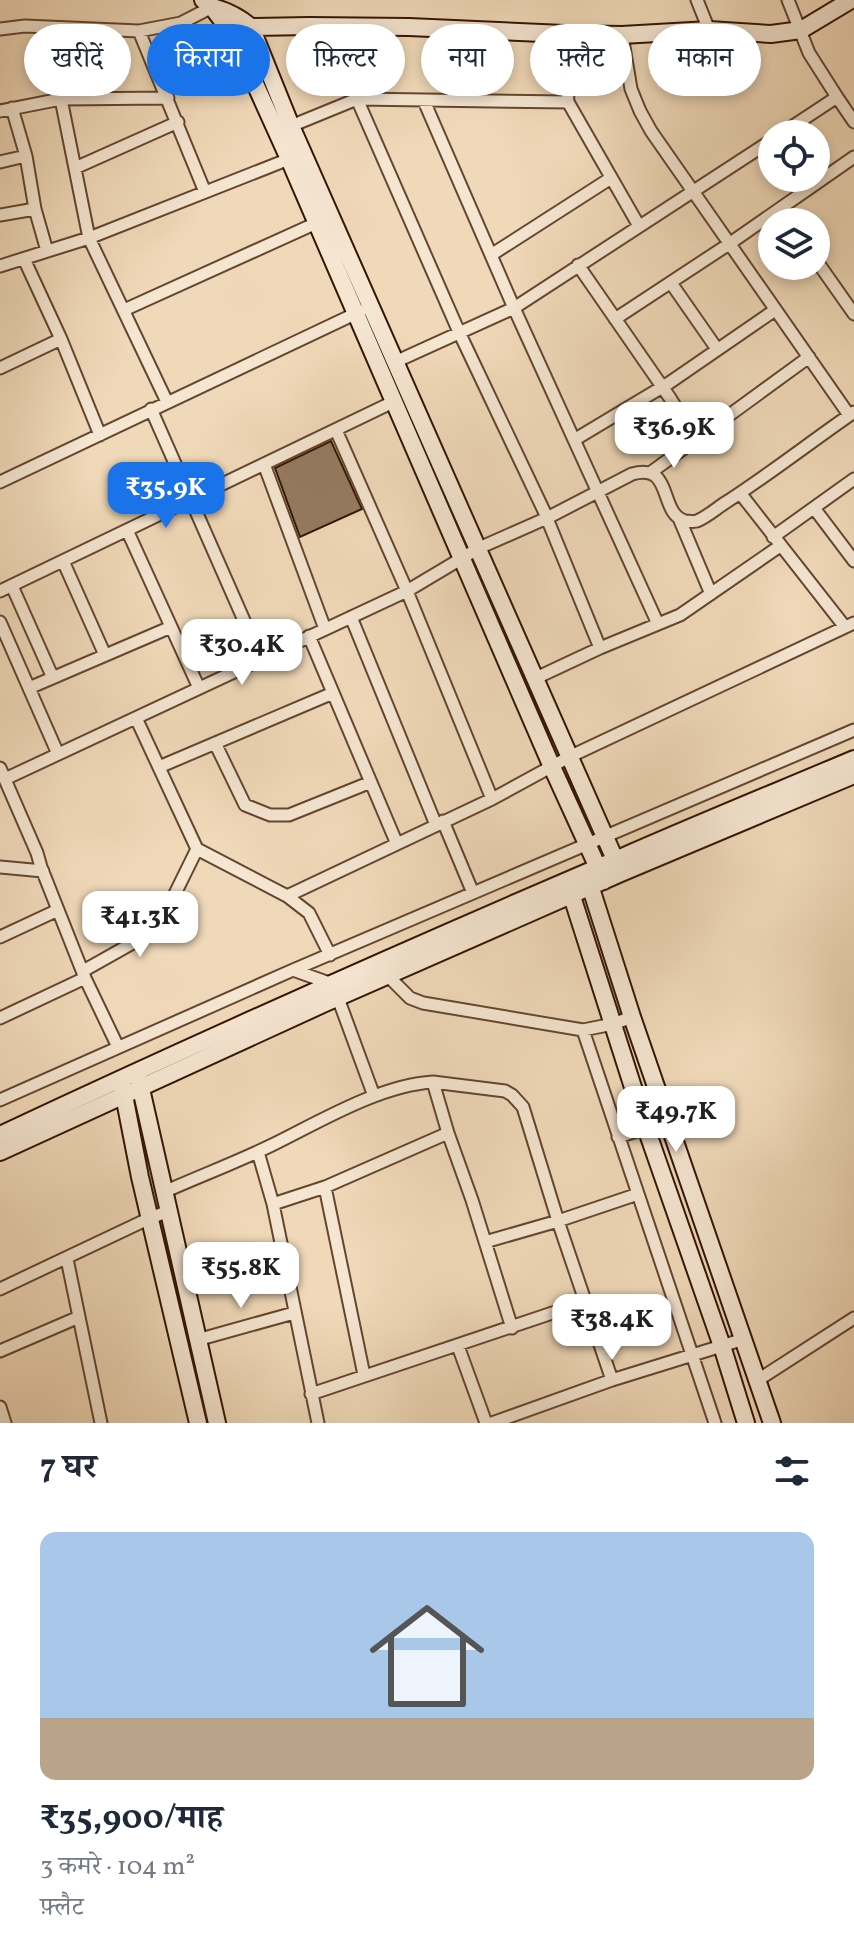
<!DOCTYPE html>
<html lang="hi">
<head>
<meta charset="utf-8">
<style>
	:root { --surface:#fff; --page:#f6f6f7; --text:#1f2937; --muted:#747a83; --accent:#1a73e8 }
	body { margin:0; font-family:Vollkorn,"Noto Serif Devanagari",serif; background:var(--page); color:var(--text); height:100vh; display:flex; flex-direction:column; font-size:30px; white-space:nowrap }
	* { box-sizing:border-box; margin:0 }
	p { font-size:26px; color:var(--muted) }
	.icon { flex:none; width:44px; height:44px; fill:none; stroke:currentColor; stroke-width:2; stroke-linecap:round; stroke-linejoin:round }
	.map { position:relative; height:1423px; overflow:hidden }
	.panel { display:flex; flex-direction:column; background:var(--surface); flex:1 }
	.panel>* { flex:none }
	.guide { position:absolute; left:24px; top:24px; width:806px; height:72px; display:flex; gap:16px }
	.tools { position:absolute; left:758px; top:120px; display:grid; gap:16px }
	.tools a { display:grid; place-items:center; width:72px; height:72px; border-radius:50%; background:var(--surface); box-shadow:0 4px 12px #0003; font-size:40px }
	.price { position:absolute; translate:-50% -68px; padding:0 18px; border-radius:16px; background:#fff; color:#222; font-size:26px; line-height:52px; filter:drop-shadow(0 2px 4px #0008) }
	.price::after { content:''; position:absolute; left:50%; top:48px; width:24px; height:18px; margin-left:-12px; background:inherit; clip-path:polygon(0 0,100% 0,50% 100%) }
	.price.selected { background:var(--accent); color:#fff }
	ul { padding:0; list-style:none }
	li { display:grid; align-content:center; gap:16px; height:424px; padding:0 40px }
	li span { display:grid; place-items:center; height:248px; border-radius:16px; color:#555 }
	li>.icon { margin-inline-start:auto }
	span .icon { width:144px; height:144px; fill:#fffc; stroke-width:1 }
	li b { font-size:34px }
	h2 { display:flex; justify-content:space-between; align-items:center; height:96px; padding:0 40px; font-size:34px }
	.tag { padding:0 28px; border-radius:36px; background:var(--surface); box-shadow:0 4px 12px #0003; font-size:28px; line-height:72px }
	.tag.selected { background:var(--accent); color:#fff }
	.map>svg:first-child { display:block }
</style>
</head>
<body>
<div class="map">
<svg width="854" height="1423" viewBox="0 0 854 1423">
	<rect width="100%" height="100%" fill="#f0d9b9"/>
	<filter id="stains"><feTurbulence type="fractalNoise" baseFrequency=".0025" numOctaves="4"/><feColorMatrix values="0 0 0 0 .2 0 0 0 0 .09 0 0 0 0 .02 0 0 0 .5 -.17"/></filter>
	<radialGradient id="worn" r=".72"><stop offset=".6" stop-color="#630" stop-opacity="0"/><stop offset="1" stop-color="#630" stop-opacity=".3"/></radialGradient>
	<path fill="#967b62" stroke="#341503" stroke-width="2" d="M331,441L362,509L300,537L275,468Z"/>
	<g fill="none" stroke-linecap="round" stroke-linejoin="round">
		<defs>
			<path id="street" d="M697,0L709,30
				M788,0L809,53L837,97L854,122
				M43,27L61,99L89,238L167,402
				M0,29L25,26L139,31L181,23L212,7
				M139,31L205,192
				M564,34L568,102L357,99L459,332L544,511L600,648
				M622,35L631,89L640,111L651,131L849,415
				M424,101L514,308L658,624
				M568,102L639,226
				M12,108L26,156L35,209L47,251
				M0,111L61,99L168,98
				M291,126L357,99
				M781,134L837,97
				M0,162L26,156
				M75,168L178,122
				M780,209L789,222
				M0,215L35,209
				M491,255L611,178
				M24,259L61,339L100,435
				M816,260L854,314
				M578,265L670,398L696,440
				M0,266L89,238L289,159
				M671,283L717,349
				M124,310L323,220
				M615,319L729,244L854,157
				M395,362L514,308L772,140
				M0,368L61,339
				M151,409L261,659
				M336,430L407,591L492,799
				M574,440L669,383L775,310
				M264,464L325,629
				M650,473L809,357
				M0,482L361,311
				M740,493L845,627
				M814,508L854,561
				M679,518L711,594
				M127,530L393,402
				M773,537L854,479
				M63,561L105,655
				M12,586L53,678
				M0,591L127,530L199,688
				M351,617L436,825
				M0,622L58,754
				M309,636L397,844
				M536,678L600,648L680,615L780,546
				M29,688L171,627
				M215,743L245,805L270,815H289L371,782
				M159,767L333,693
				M0,768L37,853L41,867L85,978L118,1047
				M5,779L407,591L479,548L547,518L632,474C674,462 658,513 685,521C688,521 694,522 697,521C707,517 718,507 728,501C771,473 812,441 854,412
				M443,821L473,893
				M197,849L287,896L309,913L330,955
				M0,867L43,871
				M287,896L492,799L569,757L854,623
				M0,937L58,910
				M293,970L332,984
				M83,971L147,935L166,912L197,849L136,718
				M388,976L410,998L423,1003L583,1030L613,1024L632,1017
				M338,998L374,1096
				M0,1018L85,978
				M583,1030L715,1423
				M433,1082L448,1133L472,1200L512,1328
				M0,1100L293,970L854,730
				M618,1137L646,1128
				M258,1152L273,1204L318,1423
				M325,1187L364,1375
				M164,1192C200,1176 237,1162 272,1145C319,1122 380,1085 433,1082L505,1091L512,1095L523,1107L558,1221L612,1380
				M273,1204L325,1187L448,1133
				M485,1242L558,1221L638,1194
				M67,1259L101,1423
				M0,1289L150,1218L169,1211
				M197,1340L294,1313
				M458,1346L486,1423
				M0,1351L79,1317
				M758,1380L854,1318
				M311,1394L585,1302
				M0,1407L5,1423
				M492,1423L612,1380L744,1339"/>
			<path id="secondary" d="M203,0L212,7L233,35L289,159L552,767L604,881
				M212,7C228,11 239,17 251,27L291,126L621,873
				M242,31L251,27L309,26L409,27L564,34L622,35L709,30L771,34L801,30L851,0
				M588,879L632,1017L772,1423
				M569,887L646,1128L722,1346L746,1423
				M139,1080L217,1423
				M122,1085L140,1177L198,1423
				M0,1135C205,1039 412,947 620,858C697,824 776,792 854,759
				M0,1152L323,1004L621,873L854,775"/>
		</defs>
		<use href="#street" stroke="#634630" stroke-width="15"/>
		<use href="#secondary" stroke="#341503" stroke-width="20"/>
		<use href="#street" stroke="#f5e6d2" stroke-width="11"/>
		<use href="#secondary" stroke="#f5e6d2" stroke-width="16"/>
	</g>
	<rect width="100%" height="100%" filter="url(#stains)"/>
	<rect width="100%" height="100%" fill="url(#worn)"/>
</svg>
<div class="tools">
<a><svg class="icon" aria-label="locate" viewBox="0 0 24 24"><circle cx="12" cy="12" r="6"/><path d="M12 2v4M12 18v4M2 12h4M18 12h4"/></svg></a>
<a><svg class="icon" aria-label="layers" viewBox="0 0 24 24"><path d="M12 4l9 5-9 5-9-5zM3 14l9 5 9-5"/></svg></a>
</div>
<b class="price" style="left:674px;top:470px">₹36.9K</b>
<b class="price selected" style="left:166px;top:530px">₹35.9K</b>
<b class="price" style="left:242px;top:687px">₹30.4K</b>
<b class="price" style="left:140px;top:959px">₹41.3K</b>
<b class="price" style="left:676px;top:1154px">₹49.7K</b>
<b class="price" style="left:241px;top:1310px">₹55.8K</b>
<b class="price" style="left:612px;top:1362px">₹38.4K</b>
<div class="guide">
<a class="tag">खरीदें</a>
<a class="tag selected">किराया</a>
<a class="tag">फ़िल्टर</a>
<a class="tag">नया</a>
<a class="tag">फ़्लैट</a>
<a class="tag">मकान</a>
</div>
</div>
<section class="panel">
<h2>7 घर<svg class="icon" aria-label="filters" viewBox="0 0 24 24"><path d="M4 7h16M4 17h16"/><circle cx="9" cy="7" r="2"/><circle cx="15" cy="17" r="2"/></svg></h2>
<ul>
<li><span style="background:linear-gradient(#a9c7e8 75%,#b9a48a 0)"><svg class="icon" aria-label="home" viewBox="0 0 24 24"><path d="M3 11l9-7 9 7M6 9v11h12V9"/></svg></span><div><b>₹35,900/माह</b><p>3 कमरे · 104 m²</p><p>फ़्लैट</p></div></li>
</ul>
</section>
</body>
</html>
